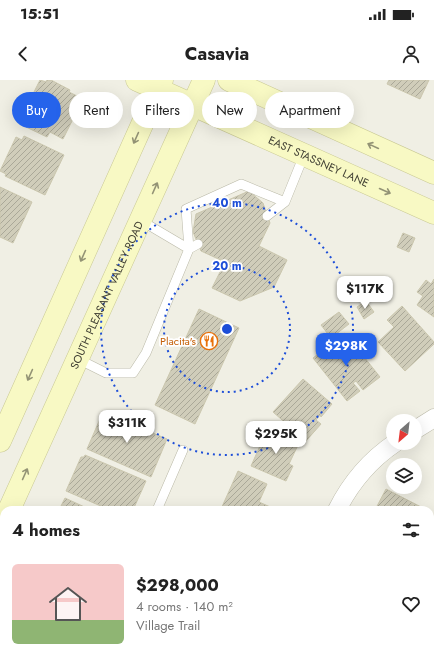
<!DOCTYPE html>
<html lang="en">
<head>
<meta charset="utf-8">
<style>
	:root { --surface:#fff; --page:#f6f6f6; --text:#222; --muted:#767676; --accent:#2563eb }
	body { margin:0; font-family:Jost,sans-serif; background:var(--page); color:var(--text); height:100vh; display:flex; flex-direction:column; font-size:15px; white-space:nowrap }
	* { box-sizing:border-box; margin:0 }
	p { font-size:13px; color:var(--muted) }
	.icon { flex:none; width:22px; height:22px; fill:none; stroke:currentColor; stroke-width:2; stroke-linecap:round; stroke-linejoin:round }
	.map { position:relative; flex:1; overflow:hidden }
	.side { position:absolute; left:0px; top:426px; width:434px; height:156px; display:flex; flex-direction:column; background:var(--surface); border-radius:12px 12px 0 0; box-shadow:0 4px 16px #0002 }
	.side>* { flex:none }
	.guide { position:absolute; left:12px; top:12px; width:410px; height:36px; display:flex; gap:8px }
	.needle { width:26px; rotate:208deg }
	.tools { position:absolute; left:386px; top:334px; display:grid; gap:8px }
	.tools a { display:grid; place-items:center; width:36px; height:36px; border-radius:50%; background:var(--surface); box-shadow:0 4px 16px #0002; font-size:20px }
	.price { position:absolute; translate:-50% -34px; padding:0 9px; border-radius:8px; background:#fff; color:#222; font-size:13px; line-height:26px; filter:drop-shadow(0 1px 2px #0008) }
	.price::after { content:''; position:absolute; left:50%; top:24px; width:12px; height:9px; margin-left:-6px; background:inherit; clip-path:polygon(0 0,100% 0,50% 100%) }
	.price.active { background:var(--accent); color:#fff }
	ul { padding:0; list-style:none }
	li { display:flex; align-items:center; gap:12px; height:100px; padding:0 12px }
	li span { display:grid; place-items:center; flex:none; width:112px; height:80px; border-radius:6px; color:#555 }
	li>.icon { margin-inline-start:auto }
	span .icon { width:48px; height:48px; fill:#fffc; stroke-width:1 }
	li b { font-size:17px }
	h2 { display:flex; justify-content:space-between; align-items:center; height:48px; padding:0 12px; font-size:17px }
	.tag { padding:0 14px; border-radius:18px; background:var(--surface); box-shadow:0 4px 16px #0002; font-size:14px; line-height:36px }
	.tag.active { background:var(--accent); color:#fff }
	.status { display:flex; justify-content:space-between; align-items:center; height:28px; padding:0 20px; background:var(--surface); direction:ltr }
	.status svg { height:11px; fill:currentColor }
	header { display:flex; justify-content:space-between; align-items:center; height:52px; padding:0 12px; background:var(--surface); font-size:18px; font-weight:700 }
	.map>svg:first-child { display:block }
</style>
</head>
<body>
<div class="status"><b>15:51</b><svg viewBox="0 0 49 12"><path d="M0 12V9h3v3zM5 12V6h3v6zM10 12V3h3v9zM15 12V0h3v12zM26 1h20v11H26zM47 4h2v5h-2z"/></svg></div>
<header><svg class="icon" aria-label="back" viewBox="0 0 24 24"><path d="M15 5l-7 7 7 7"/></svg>Casavia<svg class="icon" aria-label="person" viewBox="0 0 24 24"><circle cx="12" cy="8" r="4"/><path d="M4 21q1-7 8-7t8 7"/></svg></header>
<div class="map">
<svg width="434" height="582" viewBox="0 0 434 582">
	<defs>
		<pattern id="building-hatch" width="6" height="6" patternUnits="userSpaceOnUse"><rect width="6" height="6" fill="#d0cdba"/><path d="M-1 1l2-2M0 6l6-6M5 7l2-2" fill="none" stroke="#aaa898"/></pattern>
	</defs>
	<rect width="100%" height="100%" fill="#f0efe4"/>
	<path fill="url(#building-hatch)" stroke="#cbc7ae" d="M40,0L46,2L47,0H51L70,10L69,12L83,19L63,59L50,52L47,57L26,47L27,44L20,40Z
		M389,0H429L420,19L387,4Z
		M24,56L64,75L45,115L5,96L6,94L0,91L16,57L22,60Z
		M0,107L32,122L13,163L0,157Z
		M249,111L263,123L270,143L259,166L287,180L274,207L240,221L212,208L225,182L201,171L193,152L196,134Z
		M403,153L415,158L409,172L397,167Z
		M434,199V237L417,225L423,216L417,212L426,200L431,204Z
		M366,221L374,232L364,239L357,227Z
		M402,226L434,262V264L405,291L378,262L394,247L387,240Z
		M199,229L239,248L195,344L155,325Z
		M339,232L349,244L331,258L321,245Z
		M345,253L380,297L363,310L356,301L353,303L360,311L347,321L313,278Z
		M303,299L332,324L321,337L320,335L316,340L321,344L306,361L273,332Z
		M103,332L167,359L151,397L87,369Z
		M268,348L299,363L289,384L293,386L286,401L251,386Z
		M85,375L146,401L133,430H110L66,411L81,377H84Z
		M238,391L267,404L259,422L277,430H224L221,429Z
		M386,409L425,429V430H375Z
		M65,418L91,430H59Z
		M434,442V473L430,469V447Z
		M4,554V578H47L45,582H0V562Z
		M160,578H170L179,582H158Z
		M300,578H319L327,582H298Z
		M330,578H332L340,582H328Z"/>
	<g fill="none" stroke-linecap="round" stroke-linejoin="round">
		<defs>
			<path id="lane" d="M267,136L285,122L304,75
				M198,164L189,169L186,129L241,104L285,122
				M78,279L106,293H133L146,273L189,169L140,140
				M157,430L183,370
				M92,582L94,578"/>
			<path id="street" d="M415,350L434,338
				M337,430C350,404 370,380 395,363
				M267,582L268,578"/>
			<g id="secondary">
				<path id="s1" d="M137,0L434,133"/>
				<path d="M229,0L434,93"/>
				<path d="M0,361L162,0"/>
				<path id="s2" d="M9,430L204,0"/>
				<path d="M0,451L4,442"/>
			</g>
		</defs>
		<use href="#lane" stroke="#bab9a7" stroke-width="10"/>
		<use href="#street" stroke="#bab9a7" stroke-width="19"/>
		<use href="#secondary" stroke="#c9c994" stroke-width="23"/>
		<use href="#lane" stroke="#fff" stroke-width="9"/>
		<use href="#street" stroke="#fff" stroke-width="18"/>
		<use href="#secondary" stroke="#f8f9c4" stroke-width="22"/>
	</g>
	<defs><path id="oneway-shaft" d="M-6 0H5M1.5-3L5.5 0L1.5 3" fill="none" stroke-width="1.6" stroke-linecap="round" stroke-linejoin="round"/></defs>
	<g stroke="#939375">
		<use href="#oneway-shaft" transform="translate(136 58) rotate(114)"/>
		<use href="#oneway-shaft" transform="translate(373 66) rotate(-155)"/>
		<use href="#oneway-shaft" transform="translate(155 108) rotate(-66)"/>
		<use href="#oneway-shaft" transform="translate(385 111) rotate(24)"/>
		<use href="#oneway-shaft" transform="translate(83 176) rotate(114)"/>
		<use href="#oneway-shaft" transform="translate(30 295) rotate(114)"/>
		<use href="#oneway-shaft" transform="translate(25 394) rotate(-66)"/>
	</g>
	<g fill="none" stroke="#1d4ed8" stroke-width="2" stroke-dasharray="2 4">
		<circle cx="227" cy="249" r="63"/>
		<circle cx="227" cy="249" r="126"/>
	</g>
	<defs>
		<symbol id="restaurant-ring" viewBox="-11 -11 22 22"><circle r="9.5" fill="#fff" stroke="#e8710a" stroke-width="1.5"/><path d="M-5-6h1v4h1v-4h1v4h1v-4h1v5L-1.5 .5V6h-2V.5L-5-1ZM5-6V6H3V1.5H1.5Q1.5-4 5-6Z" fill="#e8710a"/></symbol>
	</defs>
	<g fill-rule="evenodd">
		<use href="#restaurant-ring" x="199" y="251" width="20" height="20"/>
	</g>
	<g text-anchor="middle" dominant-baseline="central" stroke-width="3.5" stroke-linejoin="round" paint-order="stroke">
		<g font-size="11" fill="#414034" stroke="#fff">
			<text stroke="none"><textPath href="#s1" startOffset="199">EAST STASSNEY LANE</textPath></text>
			<text stroke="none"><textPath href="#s2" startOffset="236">SOUTH PLEASANT VALLEY ROAD</textPath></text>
		</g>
		<g font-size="11" fill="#c56008" stroke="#fff" text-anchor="end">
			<text x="196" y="261">Placita's</text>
		</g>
	</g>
	<circle cx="227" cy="249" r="6" fill="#1d4ed8" stroke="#fff" stroke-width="2"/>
	<g font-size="12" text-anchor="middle" font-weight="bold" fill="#1d4ed8" stroke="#fff" stroke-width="3.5" stroke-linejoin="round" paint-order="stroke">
		<text x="227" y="127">40 m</text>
		<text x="227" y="190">20 m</text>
	</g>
</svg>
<div class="tools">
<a><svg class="needle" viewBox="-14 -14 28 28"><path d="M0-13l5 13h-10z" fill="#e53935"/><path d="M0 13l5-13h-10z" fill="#767676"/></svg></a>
<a><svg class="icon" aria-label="layers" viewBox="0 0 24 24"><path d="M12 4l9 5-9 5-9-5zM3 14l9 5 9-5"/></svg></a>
</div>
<b class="price" style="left:365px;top:230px">$117K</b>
<b class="price active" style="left:346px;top:287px">$298K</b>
<b class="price" style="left:127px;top:364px">$311K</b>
<b class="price" style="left:276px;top:375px">$295K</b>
<div class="guide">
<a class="tag active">Buy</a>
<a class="tag">Rent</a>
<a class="tag">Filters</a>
<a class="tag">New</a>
<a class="tag">Apartment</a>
</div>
<section class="side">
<h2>4 homes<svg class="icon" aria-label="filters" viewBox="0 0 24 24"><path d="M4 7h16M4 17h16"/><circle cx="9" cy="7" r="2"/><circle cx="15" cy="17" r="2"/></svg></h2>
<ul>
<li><span style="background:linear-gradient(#f6c9c9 70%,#8fb573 0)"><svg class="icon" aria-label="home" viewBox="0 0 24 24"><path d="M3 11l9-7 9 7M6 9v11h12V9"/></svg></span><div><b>$298,000</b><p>4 rooms · 140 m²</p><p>Village Trail</p></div><svg class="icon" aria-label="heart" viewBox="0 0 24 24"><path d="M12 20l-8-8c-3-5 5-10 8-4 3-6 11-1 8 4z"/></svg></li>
</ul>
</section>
</div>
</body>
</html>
